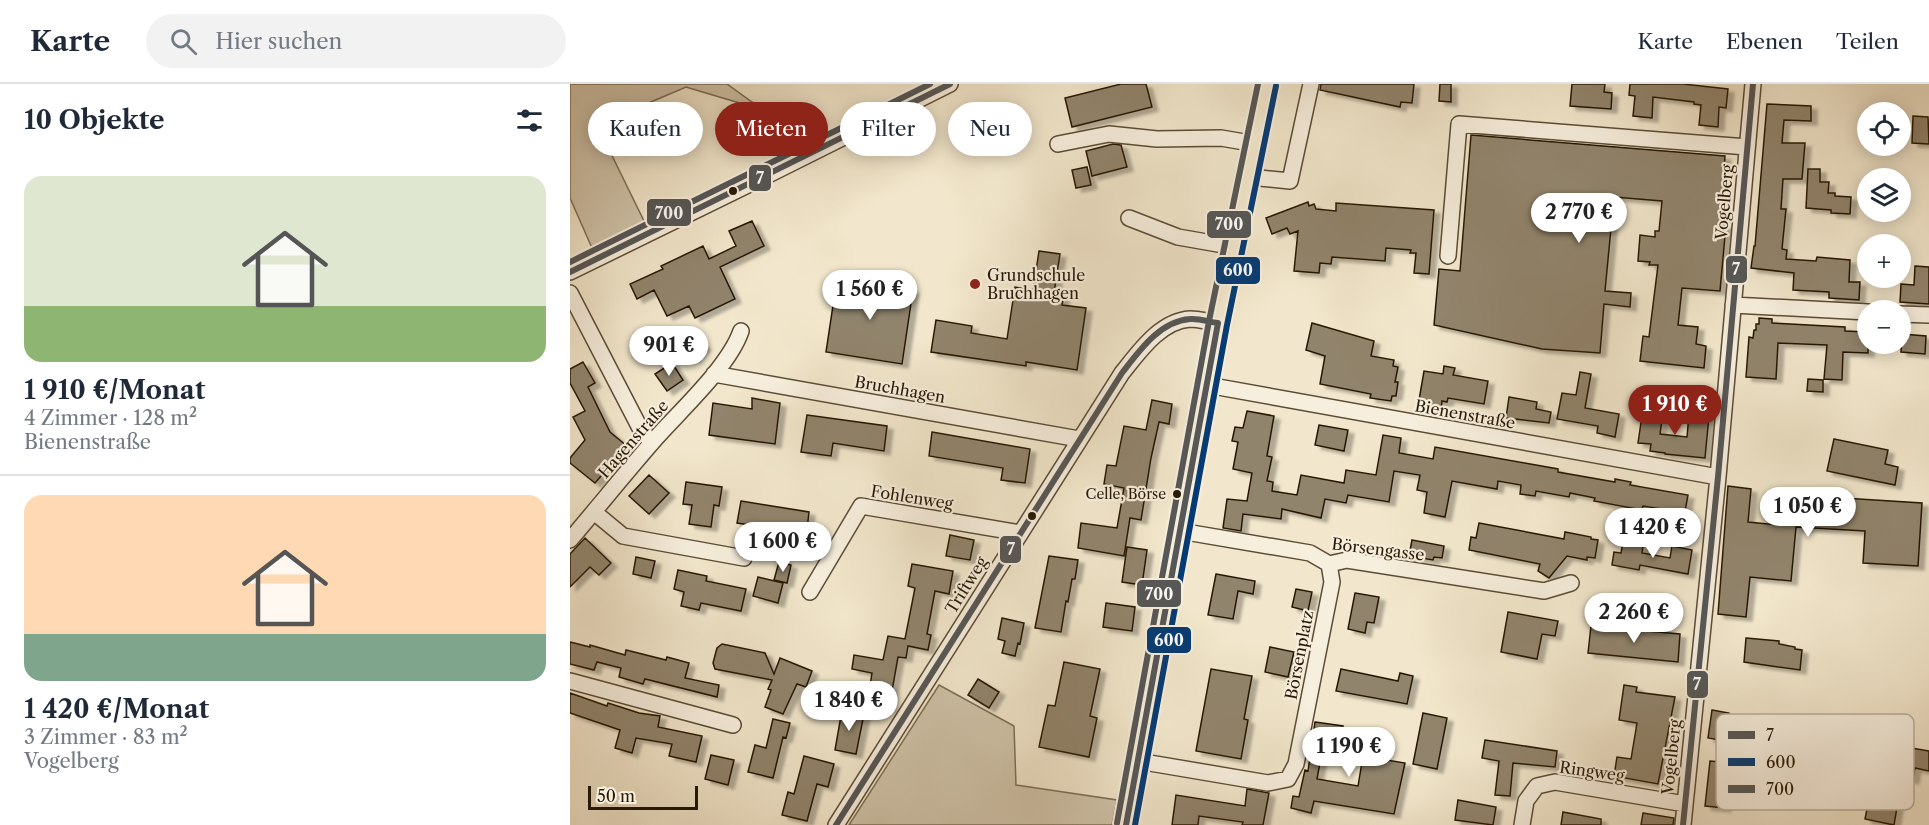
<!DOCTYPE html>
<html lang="de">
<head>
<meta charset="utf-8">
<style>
	:root { --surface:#fff; --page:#f2f2f3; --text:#1f2937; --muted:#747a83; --line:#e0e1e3; --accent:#8f2418 }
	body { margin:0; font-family:"Libre Caslon Text",serif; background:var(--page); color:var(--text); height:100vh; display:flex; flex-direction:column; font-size:22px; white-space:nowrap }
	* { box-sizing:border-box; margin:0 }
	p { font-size:20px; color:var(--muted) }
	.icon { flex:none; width:33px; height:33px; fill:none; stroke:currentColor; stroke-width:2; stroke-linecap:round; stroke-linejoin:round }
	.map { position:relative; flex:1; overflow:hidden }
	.side { display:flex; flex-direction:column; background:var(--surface); width:570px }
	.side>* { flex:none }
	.banner { position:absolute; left:18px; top:18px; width:570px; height:54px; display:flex; gap:12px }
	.buttons { position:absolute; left:1287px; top:18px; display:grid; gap:12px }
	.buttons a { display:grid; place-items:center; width:54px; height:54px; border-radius:50%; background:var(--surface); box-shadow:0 3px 15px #0003; font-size:30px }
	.scale { position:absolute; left:18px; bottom:15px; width:110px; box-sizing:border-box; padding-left:6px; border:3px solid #281903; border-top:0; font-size:16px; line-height:21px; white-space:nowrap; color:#281903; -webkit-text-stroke:4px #f7efde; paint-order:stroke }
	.price { position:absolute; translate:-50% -51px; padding:0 14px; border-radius:21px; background:#fff; color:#222; font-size:20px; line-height:39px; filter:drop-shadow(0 2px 3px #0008) }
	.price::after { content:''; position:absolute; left:50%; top:36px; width:18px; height:14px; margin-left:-9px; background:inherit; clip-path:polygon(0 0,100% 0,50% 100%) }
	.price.active { background:var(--accent); color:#fff }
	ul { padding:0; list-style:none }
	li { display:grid; align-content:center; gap:12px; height:318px; padding:0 24px }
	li+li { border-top:2px solid var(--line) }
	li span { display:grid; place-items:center; height:186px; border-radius:18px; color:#555 }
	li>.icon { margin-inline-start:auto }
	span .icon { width:108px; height:108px; fill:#fffc; stroke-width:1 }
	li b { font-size:26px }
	h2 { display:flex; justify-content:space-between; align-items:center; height:72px; padding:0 24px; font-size:26px }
	.tag { padding:0 21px; border-radius:27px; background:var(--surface); box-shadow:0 3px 15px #0003; font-size:21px; line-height:54px }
	.tag.active { background:var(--accent); color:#fff }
	header { display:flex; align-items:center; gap:36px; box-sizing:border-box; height:84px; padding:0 30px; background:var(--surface); border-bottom:2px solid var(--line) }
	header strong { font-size:28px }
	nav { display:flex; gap:33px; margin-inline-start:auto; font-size:21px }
	.search { width:420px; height:54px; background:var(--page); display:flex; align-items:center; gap:15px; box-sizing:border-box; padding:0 21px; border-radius:33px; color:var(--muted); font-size:22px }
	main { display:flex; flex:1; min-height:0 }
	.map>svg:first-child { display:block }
</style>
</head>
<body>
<header>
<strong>Karte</strong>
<div class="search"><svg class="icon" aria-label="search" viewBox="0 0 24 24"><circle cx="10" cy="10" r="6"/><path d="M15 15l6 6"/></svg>Hier suchen</div>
<nav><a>Karte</a><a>Ebenen</a><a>Teilen</a></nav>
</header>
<main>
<section class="side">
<h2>10 Objekte<svg class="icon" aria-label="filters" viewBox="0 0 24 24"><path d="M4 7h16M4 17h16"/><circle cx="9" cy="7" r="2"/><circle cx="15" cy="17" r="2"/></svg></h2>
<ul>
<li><span style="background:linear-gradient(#dfe7d0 70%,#8fb573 0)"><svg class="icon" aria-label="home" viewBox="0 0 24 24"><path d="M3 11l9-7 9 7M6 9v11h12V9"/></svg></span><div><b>1 910 €/Monat</b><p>4 Zimmer · 128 m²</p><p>Bienenstraße</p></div></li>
<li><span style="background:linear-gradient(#ffd9b3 75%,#7fa58c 0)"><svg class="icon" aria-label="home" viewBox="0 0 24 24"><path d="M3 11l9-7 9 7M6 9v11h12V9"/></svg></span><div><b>1 420 €/Monat</b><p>3 Zimmer · 83 m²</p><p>Vogelberg</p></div></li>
</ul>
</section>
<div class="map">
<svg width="1359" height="741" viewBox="0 0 1359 741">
	<defs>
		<filter id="shadow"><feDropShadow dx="6" dy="4" stdDeviation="1.5" flood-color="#0004"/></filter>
	</defs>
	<rect width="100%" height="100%" fill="#f2e7cc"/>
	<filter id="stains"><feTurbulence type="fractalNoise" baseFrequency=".00333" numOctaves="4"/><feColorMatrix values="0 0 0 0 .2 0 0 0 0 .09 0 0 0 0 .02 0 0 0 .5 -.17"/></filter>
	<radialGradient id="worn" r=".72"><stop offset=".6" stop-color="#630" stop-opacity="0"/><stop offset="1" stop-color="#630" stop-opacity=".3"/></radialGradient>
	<path fill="#d0c4aa" stroke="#7c6e56" stroke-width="1.5" d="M0,0H157L182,18L254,44L250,50L205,73L176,21L116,3L27,41L74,137L22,164L0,114Z
		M369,601L444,642L446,701L547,716L542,741H279Z"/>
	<path fill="#91846c" stroke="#281903" stroke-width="1.5" filter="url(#shadow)" d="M551,0H576L582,23L502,43L495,14Z
		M751,0H844L842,19L831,18L830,23L750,6Z
		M870,0H881V18L869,17Z
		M1002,0H1035L1034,8L1042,9L1041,25L1000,22Z
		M1060,0H1113L1158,5L1156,24L1149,23L1148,43L1129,41L1131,21L1124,20V18L1083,13L1082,34L1063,32L1065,12L1059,11Z
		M1197,20L1241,22V37L1214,36L1212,59H1235L1232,95H1213L1211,125H1216L1212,165L1217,166L1216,175L1246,177L1247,173L1280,176L1279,198H1290L1289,216L1259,214V208L1223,206L1224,189L1181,184L1184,162H1185Z
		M86,30L95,53L64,66L55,44Z
		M1343,32L1358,33L1359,60L1342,59Z
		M901,51L1155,72L1150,141H1156L1150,207L1112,204L1108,241L1128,243L1126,260L1136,262L1134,284L1070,277L1073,252L1079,253L1088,181H1079L1080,178L1068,177L1070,151L1085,153V147H1089L1092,117L1044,113L1035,207L1061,209L1060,223L1034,220L1030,269L972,265L864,241L869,185L890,187Z
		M543,60L551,61L557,83L522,92L516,67Z
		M517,83L521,101L506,104L502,86Z
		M1238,85H1250V98H1259L1258,109H1265V112L1281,113L1280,130L1261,129V126L1236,124Z
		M738,118L739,122L744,120L746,125L766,127V119L864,126L859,190L844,189L846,169H840L841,166L816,164L815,177L762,173L761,180L750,179L749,189L724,187L728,147L720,150L717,144L702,150L696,134Z
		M182,137L194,162L150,183L165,215L125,234L119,222L97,232L84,206L67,215L60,200L93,185L91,182L133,162L139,175L166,162L159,147Z
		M469,167L490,170L484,209L494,211L492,221L516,224L507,286L456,278V282L361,268L366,236L402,242L401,249L437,255L445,203L463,206Z
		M1345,182L1359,183V220L1330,218L1331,200L1344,201Z
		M267,195L343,206L332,280L256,268Z
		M1189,234L1202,235V239L1275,243V247L1298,248V269L1273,268L1272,296L1254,295L1257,261L1208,259L1206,295L1176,293L1179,253L1183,254L1184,246H1186V240H1189Z
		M742,239L804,257L801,272L824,276L823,282L828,283L825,298H828L826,312H822L821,317L800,314L801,310L750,300L755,272L736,266Z
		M1332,250L1356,252L1355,270L1331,268Z
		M122,251L135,262L124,274L111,264Z
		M13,278L25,299L18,303L40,348L57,362L25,399L0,379V374L15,356L3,333L15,327L0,299V285Z
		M102,279L113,296L97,307L85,290Z
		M874,282L885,284L883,291L918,297L914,320L878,314L877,318L872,317L871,326L848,322L854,287L873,290Z
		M1010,288L1021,290L1015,324L1049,330L1045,353L1027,349L1028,342L987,335L992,309L1006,311Z
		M1238,295L1253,296V308L1237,307Z
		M939,313L967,318L966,325L981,328L979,339L936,334Z
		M182,314L210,319L205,360L139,351L143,319L182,325Z
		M582,316L602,320L599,340L589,338L581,374L571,436L560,434L554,472L508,464L511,439L547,444L554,404L534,400L537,381L546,382L554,342L576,346Z
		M1073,325L1093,328L1090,350L1117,353L1119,330L1139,332L1135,374L1095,370V369L1080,367L1081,360L1068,359Z
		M677,327L704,332L697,372L702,373L697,397L703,398L702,407L727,411L731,391L774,399L776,386L806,391L813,351L831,354L829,369L863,375L865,363L988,385V388L1045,398V395L1061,398L1060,401L1118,411L1114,433L1097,430L1098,426L1073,422L1072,426L1024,417L1025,414L1000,409L999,413L966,407L965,412L950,410L951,401L928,397L927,405L882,397L875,433L854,429L857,408L847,406L850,391L824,387L819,418L778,411L776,419L755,415L751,434L712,425L711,435L673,430L671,447L653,444L657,415L677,417L682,389L663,385L668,358L662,357L665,343L673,344Z
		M237,331L317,342L314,367L263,359L261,372L231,368Z
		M749,341L778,346L774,367L745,361Z
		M362,348L460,365L455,399L431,396L433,384L359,372Z
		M1264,355L1318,366L1315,380L1328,383L1325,401L1257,387Z
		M79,391L99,409L79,430L59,412Z
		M116,398L152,403L149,422L144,421L141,443L119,440L122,421L113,420Z
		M1158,402L1181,405L1178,438L1208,441L1210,410L1352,419L1348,482L1293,479L1295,447L1226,443L1221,497L1180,493L1176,533L1148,530Z
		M171,417L239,428L236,454L213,451V446L167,439Z
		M909,439L994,455L995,448L1021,453V455L1028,456L1025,474L1017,473V476L997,472L979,494L968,487L970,480L899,466L901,453L906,454Z
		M380,451L404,456L400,476L376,472Z
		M15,454L41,479L29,491L20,483L0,503V470Z
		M842,456L874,462L872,474L864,473L863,476L839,472Z
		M1053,458L1073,462L1072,469L1100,474L1102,462L1122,466L1118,490L1070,481L1069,486L1042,481L1044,468L1051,469Z
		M557,463L577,466L572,501L552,498Z
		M479,472L508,476L505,495H502L498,518L496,517L491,548L465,544Z
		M66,473L85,477L81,494L63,490Z
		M209,478L221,481L217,499L204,496Z
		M342,480L383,487L379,510L365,507L357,550L361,551L358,566L338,562L336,574L328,573L319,624L297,620L302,589L282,585L284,571L313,576L318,552L335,555L345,504L338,502Z
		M108,486L137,492L136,497L176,505L171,527L131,519L129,526L111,522L114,508L104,505Z
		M646,490L685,497L683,510L668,507L663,535L638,531Z
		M188,493L213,499L208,519L183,512Z
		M726,505L742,508L738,527L722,523Z
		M785,509L809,513L804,539L797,538L795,549L778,545Z
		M536,519L565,523L562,547L533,543Z
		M938,528L988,537L985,552L972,550L967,575L931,568Z
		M432,534L454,539L450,560L448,559L445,572L432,569L435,557L428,555Z
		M1021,542L1110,550L1108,578L1018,569Z
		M1176,554L1209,557V560L1225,563V565L1232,566L1230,586L1174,578Z
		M0,558L20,563V561L55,571L56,566L96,576L97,573L119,579L115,594L149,601L147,613L75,595L73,600L49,593L51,584L27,578L24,586L0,580Z
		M152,560L195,569L204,590L210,574L242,587L236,603L227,600L213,630L195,623L201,606L198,605L202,596L145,585L143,579L147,564Z
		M700,563L724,568L718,593L695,588Z
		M494,578L530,585L520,632L527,634L519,673L469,663L478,621L485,622Z
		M641,585L682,592L674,635L678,636L671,675L626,667Z
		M771,585L828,597L830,589L843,592L837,620L766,607Z
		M408,595L429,608L419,624L398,611Z
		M1054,601L1067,603L1066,608L1105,613L1088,700L1044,692L1047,673L1061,675L1067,639L1049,636Z
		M0,609L37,622L38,619L69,629L90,632L88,643L132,652L126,678L99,672L102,660L66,654L62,669L45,664L50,646L0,629Z
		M272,626L294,630L286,670L265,666Z
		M1142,626L1159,629L1155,657L1138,654Z
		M853,629L877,634L867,685L843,680Z
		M203,635L220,639L216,654L213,653L203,694L178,688L185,661L196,664Z
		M745,638L773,642L768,675L751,673L747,695L788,702L793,672L835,679L824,730L744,717L741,729L721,724L723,712L729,713L735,686L738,687Z
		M915,656L987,667L985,683L943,679L940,712L925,711L929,677L912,674Z
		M1312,659L1359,667V687L1345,684L1343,696L1332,694L1324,741L1295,735L1299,715L1305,716L1307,704L1312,705L1316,682L1309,680Z
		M141,671L164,676L158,701L135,695Z
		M234,672L264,680L258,703L247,700L237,737L212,731L218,708L224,710Z
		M1140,677L1161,679L1155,724L1135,722Z
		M677,705L699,709L693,741H672L673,738L629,732L628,741H602L606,711L675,722Z
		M888,716L926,723L923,741L885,736Z
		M993,728L1031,735V741H991Z
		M1073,729L1104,734L1103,741H1071Z"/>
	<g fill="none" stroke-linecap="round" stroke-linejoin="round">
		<defs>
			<path id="minor" d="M488,60L539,50L587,55L651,54L686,60
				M680,93L720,97L741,0
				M559,134L608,153L665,163
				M878,172L889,40L1177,63
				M0,188L188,96L380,0
				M0,209L71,346L82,359
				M1163,221L1298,228
				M1330,230L1359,231
				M144,290L509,355
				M637,301L1148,393
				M24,428L53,452L174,474
				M610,447L740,469L759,480L777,476L974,507L1001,499
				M0,456C29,422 57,387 86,354C112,325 159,282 171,247
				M240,508L291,422L450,449
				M0,597L163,641
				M568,677L698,699L718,695L726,680L762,498L759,480
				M266,741L552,289C569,268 590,237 620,235C629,235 639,238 648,239
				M952,741L956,717L967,702L985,698L1115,720
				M1113,741L1148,393L1183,0"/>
			<path id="major" d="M556,741L648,239L697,0"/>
		</defs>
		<use href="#minor" stroke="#5a4c35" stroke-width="18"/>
		<use href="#major" stroke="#281903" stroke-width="21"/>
		<use href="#minor" stroke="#f7efde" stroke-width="15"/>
		<use href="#major" stroke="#f2e7cc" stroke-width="18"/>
		<defs>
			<path id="bus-1" d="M0,188L380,0
				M266,741L552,289C569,267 590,237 620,235C629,234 639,238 648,239
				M556,741L648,239
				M1113,741L1148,393L1183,0"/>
			<path id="bus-2" d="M565,741L657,241L706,2"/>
			<path id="bus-3" d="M0,178L360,0
				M547,739L639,237L688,0"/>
		</defs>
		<use href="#bus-1" stroke="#f7efde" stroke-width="10"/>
		<use href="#bus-2" stroke="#f7efde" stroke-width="10"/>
		<use href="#bus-3" stroke="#f7efde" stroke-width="10"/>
		<use href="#bus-1" stroke="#565757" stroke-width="6"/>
		<use href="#bus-2" stroke="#053b74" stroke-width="6"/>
		<use href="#bus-3" stroke="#565757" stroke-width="6"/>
	</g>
	<g fill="#281903" stroke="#f7efde" stroke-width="2">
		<circle cx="163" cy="107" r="5"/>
		<circle cx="607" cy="410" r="5"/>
		<circle cx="462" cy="432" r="5"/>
	</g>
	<circle fill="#8f2418" stroke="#f7efde" stroke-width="2" cx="405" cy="200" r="6"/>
	<g text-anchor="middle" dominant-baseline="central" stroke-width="4.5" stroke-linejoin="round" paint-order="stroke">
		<g font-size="14" fill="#281903" stroke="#f7efde" text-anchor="end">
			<text x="596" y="410">Celle, Börse</text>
		</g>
		<g font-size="16" fill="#281903" stroke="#f7efde">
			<text transform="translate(1154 118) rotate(-85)">Vogelberg</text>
			<text transform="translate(330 305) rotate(10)">Bruchhagen</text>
			<text transform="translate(895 330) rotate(10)">Bienenstraße</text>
			<text transform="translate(63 355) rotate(-49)">Hagenstraße</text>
			<text transform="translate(342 413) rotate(9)">Fohlenweg</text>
			<text transform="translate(808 465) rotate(7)">Börsengasse</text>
			<text transform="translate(396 501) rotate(-58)">Triftweg</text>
			<text transform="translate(729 571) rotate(-79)">Börsenplatz</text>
			<text transform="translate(1101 673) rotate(-84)">Vogelberg</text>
			<text transform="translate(1022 687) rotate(8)">Ringweg</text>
		</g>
		<g font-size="16" fill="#281903" stroke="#f7efde" text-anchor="start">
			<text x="417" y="191">Grundschule<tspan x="417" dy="18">Bruchhagen</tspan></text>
		</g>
	</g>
	<rect x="1146" y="630" width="198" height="96" rx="9" fill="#f7efde" stroke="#b9af9c" stroke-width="1.5"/>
	<rect x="1158" y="647" width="27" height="8" fill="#565757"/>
	<rect x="1158" y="674" width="27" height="8" fill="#053b74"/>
	<rect x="1158" y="701" width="27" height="8" fill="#565757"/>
	<g font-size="16" fill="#281903">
		<text x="1196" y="657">7</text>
		<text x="1196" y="684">600</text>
		<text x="1196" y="711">700</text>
	</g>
	<g stroke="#f7efde" stroke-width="2">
		<rect x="178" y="80" width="24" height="28" rx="6" fill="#565757"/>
		<rect x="76" y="114" width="46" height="29" rx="6" fill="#565757"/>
		<rect x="636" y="126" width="46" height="29" rx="6" fill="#565757"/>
		<rect x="1155" y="171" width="23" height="29" rx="6" fill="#565757"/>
		<rect x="645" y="172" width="46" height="29" rx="6" fill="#053b74"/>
		<rect x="429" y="451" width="23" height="29" rx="6" fill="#565757"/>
		<rect x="566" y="495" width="46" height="29" rx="6" fill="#565757"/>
		<rect x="576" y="542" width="46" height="28" rx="6" fill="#053b74"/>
		<rect x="1116" y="586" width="23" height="29" rx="6" fill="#565757"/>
	</g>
	<g font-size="16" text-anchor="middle" font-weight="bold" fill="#fff">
		<text x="190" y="100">7</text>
		<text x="99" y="135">700</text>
		<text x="659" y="146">700</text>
		<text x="1166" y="191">7</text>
		<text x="668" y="192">600</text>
		<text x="441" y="471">7</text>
		<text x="589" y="516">700</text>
		<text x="599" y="562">600</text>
		<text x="1127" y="606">7</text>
	</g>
	<rect width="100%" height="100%" filter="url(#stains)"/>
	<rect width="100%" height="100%" fill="url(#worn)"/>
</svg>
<div class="buttons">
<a><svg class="icon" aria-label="locate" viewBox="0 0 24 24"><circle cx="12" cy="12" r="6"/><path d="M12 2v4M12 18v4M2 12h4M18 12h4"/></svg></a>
<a><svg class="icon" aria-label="layers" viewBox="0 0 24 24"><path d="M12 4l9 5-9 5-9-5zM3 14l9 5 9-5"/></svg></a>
<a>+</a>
<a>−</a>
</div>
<div class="scale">50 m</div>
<b class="price" style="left:1009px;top:160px">2 770 €</b>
<b class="price" style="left:300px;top:237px">1 560 €</b>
<b class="price" style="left:99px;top:293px">901 €</b>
<b class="price active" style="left:1105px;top:352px">1 910 €</b>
<b class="price" style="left:1238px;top:454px">1 050 €</b>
<b class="price" style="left:1083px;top:475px">1 420 €</b>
<b class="price" style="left:213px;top:489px">1 600 €</b>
<b class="price" style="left:1064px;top:560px">2 260 €</b>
<b class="price" style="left:279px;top:648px">1 840 €</b>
<b class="price" style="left:779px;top:694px">1 190 €</b>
<div class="banner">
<a class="tag">Kaufen</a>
<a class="tag active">Mieten</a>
<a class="tag">Filter</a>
<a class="tag">Neu</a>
</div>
</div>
</main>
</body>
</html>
